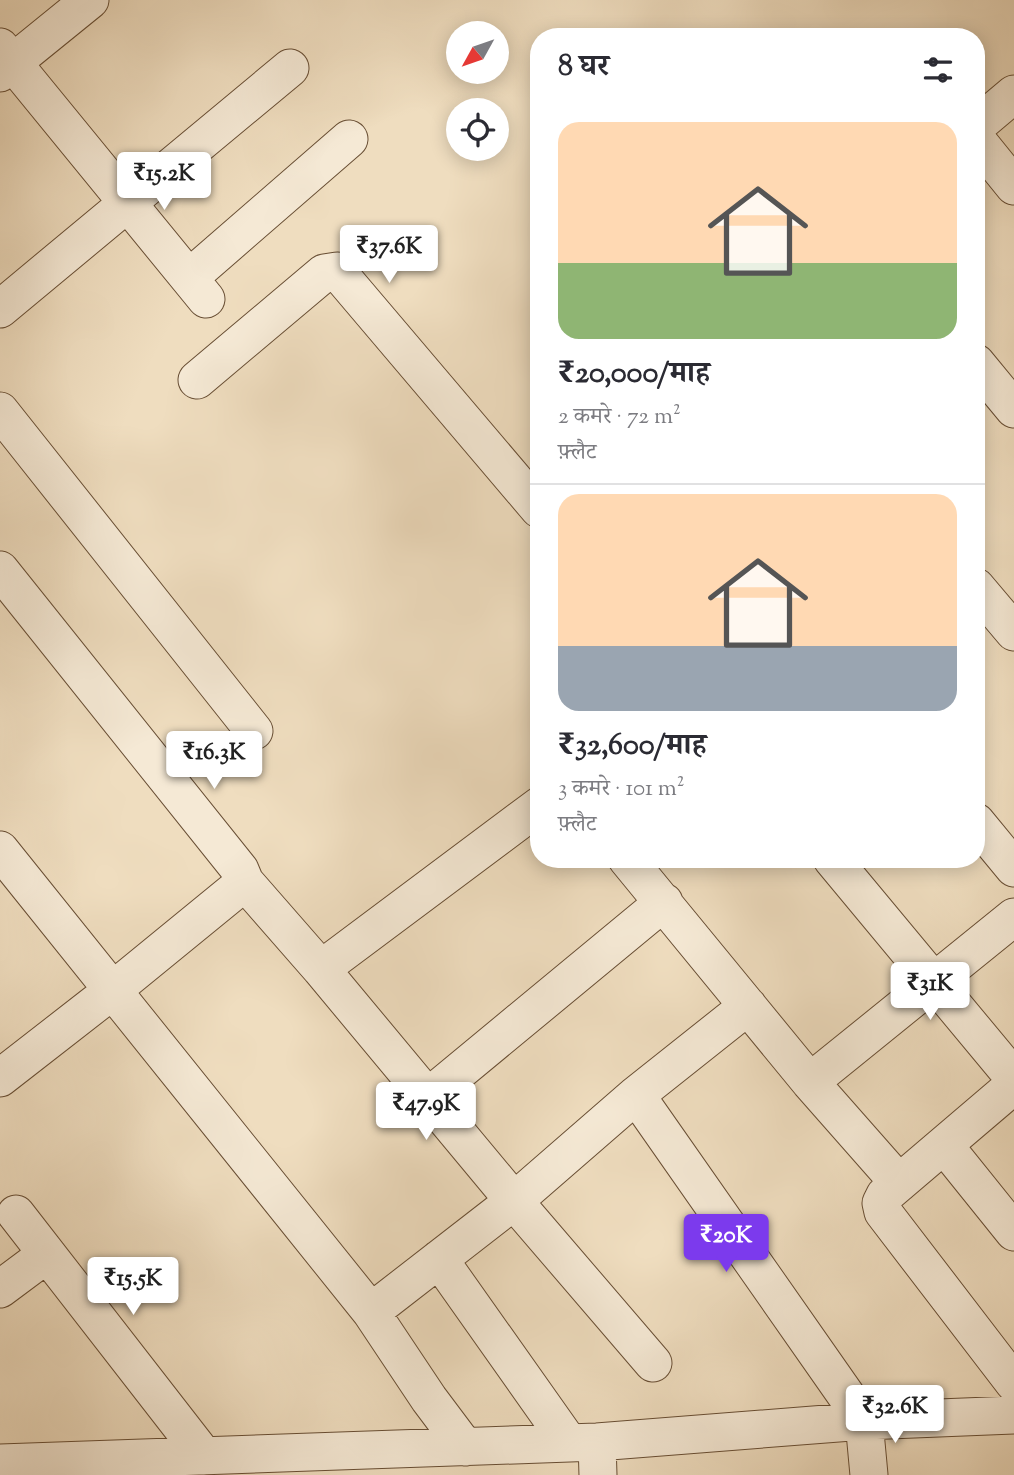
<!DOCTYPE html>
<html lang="hi">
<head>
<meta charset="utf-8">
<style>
	:root { --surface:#fff; --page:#f2f2f3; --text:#2b2b33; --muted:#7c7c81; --line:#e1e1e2; --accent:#7c3aed }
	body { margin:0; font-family:"Sorts Mill Goudy","Noto Serif Devanagari",serif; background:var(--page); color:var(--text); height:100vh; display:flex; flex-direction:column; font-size:26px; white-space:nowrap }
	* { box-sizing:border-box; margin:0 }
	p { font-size:23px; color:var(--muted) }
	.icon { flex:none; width:38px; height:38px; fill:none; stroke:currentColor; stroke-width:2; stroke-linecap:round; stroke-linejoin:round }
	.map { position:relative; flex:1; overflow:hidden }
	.panel { position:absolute; left:530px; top:28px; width:455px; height:840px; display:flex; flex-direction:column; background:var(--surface); border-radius:28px; box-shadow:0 4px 18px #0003 }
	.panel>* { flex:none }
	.needle { width:46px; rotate:230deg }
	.buttons { position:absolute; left:446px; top:21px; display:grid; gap:14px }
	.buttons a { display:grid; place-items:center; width:63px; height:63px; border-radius:50%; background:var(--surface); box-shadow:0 4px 18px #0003; font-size:35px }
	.price { position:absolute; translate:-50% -60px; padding:0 16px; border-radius:7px; background:#fff; color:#222; font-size:23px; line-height:46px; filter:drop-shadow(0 2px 4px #0008) }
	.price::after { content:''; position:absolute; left:50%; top:42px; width:21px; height:16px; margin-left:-10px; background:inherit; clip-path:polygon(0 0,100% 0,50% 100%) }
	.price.selected { background:var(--accent); color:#fff }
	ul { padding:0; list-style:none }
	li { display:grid; align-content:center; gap:14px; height:371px; padding:0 28px }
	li+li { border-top:2px solid var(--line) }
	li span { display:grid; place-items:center; height:217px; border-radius:21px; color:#555 }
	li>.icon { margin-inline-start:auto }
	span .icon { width:126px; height:126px; fill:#fffc; stroke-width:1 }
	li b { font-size:30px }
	h2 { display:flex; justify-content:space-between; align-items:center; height:84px; padding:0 28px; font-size:30px }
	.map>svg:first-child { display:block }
</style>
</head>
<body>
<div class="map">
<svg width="1014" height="1475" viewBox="0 0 1014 1475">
	<rect width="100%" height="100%" fill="#efddbf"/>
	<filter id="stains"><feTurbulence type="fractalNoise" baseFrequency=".00286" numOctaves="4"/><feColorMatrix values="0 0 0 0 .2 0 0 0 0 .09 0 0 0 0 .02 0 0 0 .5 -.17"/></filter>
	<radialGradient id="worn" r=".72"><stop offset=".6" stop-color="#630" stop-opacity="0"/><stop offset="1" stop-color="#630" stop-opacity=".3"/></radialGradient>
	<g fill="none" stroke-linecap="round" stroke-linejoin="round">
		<defs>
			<path id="minor" d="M0,47L206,299
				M0,73L90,0
				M976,126L1014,94
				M976,139L1014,186
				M189,278L349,139
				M0,309L290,68
				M976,363L1014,409
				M197,380L324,273L337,271L539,509
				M0,411L254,731
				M0,570L240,870L245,882L113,990L0,1078
				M976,587L1014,632
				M976,822L1014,868
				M0,850L371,1312L429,1399L465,1447
				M627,859L810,1082L899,1183
				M832,859L1014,1078
				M245,882L321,969L514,1201L653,1363
				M321,969L539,806
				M810,1082L1014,917
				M1014,1085L885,1195L881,1203L883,1212L1014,1383
				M636,1095L864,1421L869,1475
				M427,1098L664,902
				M944,1145L1014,1232
				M16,1214L204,1456
				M439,1259L569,1443
				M0,1289L47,1254
				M371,1312L514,1201L636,1095L748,1006
				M597,1442L598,1475
				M0,1463L597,1442L864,1421L1014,1415"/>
		</defs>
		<use href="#minor" stroke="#684e34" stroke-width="39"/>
		<use href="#minor" stroke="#f5e9d5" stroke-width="37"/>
	</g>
	<rect width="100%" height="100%" filter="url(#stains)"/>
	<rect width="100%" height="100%" fill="url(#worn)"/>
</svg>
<div class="buttons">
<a><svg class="needle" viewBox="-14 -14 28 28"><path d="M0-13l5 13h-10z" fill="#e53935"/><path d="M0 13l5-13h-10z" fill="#7c7c81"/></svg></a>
<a><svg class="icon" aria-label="locate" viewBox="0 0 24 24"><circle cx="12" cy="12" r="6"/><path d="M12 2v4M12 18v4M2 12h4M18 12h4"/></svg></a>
</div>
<b class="price" style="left:164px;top:212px">₹15.2K</b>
<b class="price" style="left:389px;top:285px">₹37.6K</b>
<b class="price" style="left:214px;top:791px">₹16.3K</b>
<b class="price" style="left:930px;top:1022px">₹31K</b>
<b class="price" style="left:426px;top:1142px">₹47.9K</b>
<b class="price selected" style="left:726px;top:1274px">₹20K</b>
<b class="price" style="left:133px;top:1317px">₹15.5K</b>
<b class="price" style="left:895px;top:1445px">₹32.6K</b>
<section class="panel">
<h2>8 घर<svg class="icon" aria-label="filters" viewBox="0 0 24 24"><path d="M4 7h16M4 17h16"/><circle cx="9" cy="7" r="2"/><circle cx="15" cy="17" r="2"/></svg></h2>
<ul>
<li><span style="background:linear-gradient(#ffd9b3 65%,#8fb573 0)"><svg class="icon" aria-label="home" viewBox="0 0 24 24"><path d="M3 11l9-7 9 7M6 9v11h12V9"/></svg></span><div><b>₹20,000/माह</b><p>2 कमरे · 72 m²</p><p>फ़्लैट</p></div></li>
<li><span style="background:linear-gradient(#ffd9b3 70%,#9aa5b1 0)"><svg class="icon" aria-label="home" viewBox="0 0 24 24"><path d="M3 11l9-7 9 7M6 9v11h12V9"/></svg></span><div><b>₹32,600/माह</b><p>3 कमरे · 101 m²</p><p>फ़्लैट</p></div></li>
</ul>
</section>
</div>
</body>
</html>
